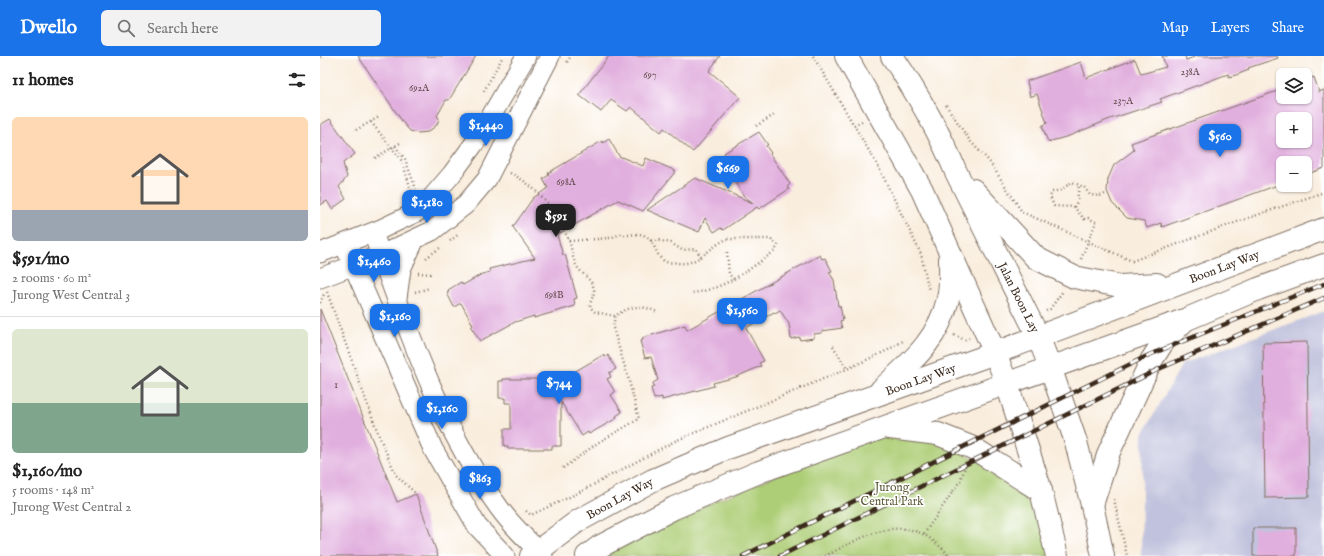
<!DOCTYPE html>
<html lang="en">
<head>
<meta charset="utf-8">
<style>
	:root { --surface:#fff; --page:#f2f2f2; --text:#222; --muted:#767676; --line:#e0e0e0; --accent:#1a73e8 }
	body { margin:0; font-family:"IM FELL English",serif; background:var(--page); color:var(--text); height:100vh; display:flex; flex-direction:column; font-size:15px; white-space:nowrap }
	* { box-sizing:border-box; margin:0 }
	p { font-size:13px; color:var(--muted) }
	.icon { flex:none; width:22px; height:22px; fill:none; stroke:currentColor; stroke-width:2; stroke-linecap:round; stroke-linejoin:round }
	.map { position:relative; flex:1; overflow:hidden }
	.drawer { display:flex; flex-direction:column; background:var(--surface); width:320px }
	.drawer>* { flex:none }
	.controls { position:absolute; left:956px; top:12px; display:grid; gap:8px }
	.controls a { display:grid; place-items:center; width:36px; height:36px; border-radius:6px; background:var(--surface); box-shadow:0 1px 3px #0004; font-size:20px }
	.price { position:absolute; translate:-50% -34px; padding:0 9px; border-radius:8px; background:var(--accent); color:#fff; font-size:13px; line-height:26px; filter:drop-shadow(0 1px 2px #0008) }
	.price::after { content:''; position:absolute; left:50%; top:24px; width:12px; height:9px; margin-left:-6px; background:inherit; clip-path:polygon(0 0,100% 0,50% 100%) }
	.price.current { background:#222; color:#fff }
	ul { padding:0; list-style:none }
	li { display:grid; align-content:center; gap:8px; height:212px; padding:0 12px }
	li+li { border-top:1px solid var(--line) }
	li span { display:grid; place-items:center; height:124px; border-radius:6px; color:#555 }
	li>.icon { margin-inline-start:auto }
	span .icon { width:72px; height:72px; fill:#fffc; stroke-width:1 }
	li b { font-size:17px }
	h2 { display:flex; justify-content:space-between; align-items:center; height:48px; padding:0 12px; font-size:17px }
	header { display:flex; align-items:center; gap:24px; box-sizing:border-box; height:56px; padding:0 20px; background:var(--accent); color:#fff }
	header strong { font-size:19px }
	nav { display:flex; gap:22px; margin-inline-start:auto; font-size:14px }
	.search { width:280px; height:36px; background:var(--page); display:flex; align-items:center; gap:10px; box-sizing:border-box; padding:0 14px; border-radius:6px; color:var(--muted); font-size:15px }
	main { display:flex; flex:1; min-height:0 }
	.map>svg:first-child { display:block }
</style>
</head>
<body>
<header>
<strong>Dwello</strong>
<div class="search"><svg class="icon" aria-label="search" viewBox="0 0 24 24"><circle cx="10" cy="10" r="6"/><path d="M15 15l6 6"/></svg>Search here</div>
<nav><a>Map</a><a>Layers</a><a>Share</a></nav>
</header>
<main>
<section class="drawer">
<h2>11 homes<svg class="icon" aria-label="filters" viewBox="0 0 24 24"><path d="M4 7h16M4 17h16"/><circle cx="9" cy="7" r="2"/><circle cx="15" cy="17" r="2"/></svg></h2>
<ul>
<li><span style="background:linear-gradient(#ffd9b3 75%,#9aa5b1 0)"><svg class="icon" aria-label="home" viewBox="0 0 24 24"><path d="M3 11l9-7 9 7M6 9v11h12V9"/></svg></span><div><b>$591/mo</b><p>2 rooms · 60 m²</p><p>Jurong West Central 3</p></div></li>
<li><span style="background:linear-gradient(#dfe7d0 60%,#7fa58c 0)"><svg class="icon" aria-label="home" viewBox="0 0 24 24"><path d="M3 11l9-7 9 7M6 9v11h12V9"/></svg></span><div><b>$1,160/mo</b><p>5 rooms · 148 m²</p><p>Jurong West Central 2</p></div></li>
</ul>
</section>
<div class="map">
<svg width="1004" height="500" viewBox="0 0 1004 500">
	<rect width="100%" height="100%" fill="#fff"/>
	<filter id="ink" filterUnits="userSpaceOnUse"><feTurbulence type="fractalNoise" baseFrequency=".025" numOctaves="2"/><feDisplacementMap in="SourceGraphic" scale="8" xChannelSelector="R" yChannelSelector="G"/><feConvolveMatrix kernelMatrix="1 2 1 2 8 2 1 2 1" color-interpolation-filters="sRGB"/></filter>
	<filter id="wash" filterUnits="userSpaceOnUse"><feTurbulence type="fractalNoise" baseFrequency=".012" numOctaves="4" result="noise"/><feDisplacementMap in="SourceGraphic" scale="16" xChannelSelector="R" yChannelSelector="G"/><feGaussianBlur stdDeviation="0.9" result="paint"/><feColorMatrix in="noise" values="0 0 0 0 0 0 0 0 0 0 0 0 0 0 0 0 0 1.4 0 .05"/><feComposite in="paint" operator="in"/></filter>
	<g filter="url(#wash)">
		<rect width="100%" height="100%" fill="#f9eddd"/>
		<path fill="#c1c2dd" d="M1004,255V500H821L823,378L862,308Z"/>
		<path fill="#adce76" stroke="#747c4a" d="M565,374L618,381L700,430L721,457L731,500H271L281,493Z"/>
		<g id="blocks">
			<path fill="#e1afde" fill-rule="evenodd" d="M38,0H156L129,44H126L117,60L119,62L117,69L108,76L98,77L90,75L84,68Z
				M289,0H400L389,15L420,41L373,96L344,72L341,76L311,51L307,55L291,44L281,56L259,39Z
				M842,0H865L866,4L877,0H957L958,2L928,12L929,14L916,19L909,21L908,18L840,43L842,46L790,63L749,80L728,86L722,70L727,67L717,38L710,41L707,25L761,6L766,22L815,3L821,18L846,11Z
				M994,21L999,36L1004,34V112L985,119V107H963V127L842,171L841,167L827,172L824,165L807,162L792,147L787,135L788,123L794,109L814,94L811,87L963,33V41H985V25ZM963,63H985V85H963Z
				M10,63L35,98L23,107L27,121L19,131L26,143L12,153L7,145L0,149V69Z
				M439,76L448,89L446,90L451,97L450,98L470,128L467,131L469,133L439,153L437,151L403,174L401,172L394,176L385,162L379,176L327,154L375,122L433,147L424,140L401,104L406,101L404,97Z
				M289,83L299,100L323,110L326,102L356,115L323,155L298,144L237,179L243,199L245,198L257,242L254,243L255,250L214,262V260L195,266L160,285L151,271L153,269L141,247L134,251L127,237L129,236L128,234L141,226L143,229L162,218L170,216L169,213L215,202L193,171L213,142L228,132L223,123L229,119L228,117L282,85L283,87Z
				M500,199L502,203L505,202L512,215L509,216L514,224L518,250H520L523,264L520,265L522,272L502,275V277L494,278V282L480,284L479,281L471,283L469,268L460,254L455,257L454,256L426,272L444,305L439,307L441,310L416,321L393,327L394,330L342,344V341L334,343L331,332L334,331L333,327L338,324L331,301L325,302L320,285L323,284L322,282L365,269L367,274Z
				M0,253L77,446L96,438L118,500H0Z
				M987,286L989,441L945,442L943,287Z
				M283,299L285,301L288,299L296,313L289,317L291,321L287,323L295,336L291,339L302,356L296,360L297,362L269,378L268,376L262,380L241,346V390H232V393H188V390H184V373H191V347H185V342H179V325H183V323H242Z
				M933,472H976V500H933Z"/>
		</g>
	</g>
	<g filter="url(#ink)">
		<use href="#blocks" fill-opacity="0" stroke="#7e6e61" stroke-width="1"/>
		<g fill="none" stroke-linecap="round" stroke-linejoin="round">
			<defs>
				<path id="minor" d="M53,177C87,272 120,371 180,453C192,470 209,485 223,500
					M24,188L113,393L157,470L185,500
					M0,197L61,173L101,154L132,118L159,81L206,0
					M0,222L61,199L112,175L146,148L167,123L230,0
					M77,242L81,213L95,183"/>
				<g id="primary">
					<path d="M526,0L602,134L675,297L687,328L721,435L737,500"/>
					<path id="s1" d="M572,0C597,37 619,75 636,116L718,280L730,311L756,386L772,449L783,500"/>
					<path d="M653,134L716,202L754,221L800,230L837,228"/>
					<path d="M561,334C591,306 618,285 628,243C631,231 630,216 630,203"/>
					<path d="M570,372L618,378L653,392L721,435"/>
					<path d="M772,449L789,396L831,305L843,286L863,266"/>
					<path id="s2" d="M211,500L258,465L333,424L408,392L675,297L1004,173"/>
					<path d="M267,500L279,491L354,452L439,416L867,263L938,233L1004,209"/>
				</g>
			</defs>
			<use href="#minor" stroke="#7e6e61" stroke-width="21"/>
			<use href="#primary" stroke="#7e6e61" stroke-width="24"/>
			<path stroke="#7e6e61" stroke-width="2.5" stroke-dasharray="1 3" stroke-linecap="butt" d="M493,0L558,110L601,198L609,235
				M0,1L1,0
				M247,6L251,0
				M164,35L183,0
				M626,49L650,85L669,105L702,156L812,205L917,166L1004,136
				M51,66L82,105L92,137
				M534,69L542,65
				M436,70L454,59
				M36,74L59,61
				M75,90L85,103L96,133
				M55,102L80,87
				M190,117C218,130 237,157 249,185C252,192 252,202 256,209C260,217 272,223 274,233C275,239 270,244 270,251L275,256L295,260
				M754,151L757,146L759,128
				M130,185L139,178
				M249,185L290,182L301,178C309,182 317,174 327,181C336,187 335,201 346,206C350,207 355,206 358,207C378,210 390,190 407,183H450L458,189L455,195C428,214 406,233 372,237
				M331,185L336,184L351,187L362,194L376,193L381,201
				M407,196L409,218L414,224
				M106,202L121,191
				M761,203L776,166L768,162L764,163L754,151L734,150L730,141L732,136L741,134L752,126L764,131L770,139L780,140L785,138
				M98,217L112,218
				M7,236L59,380L73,412L76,419L96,438
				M95,236L110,232
				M0,247L4,238
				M726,255L730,253L743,235
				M634,279L645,284L649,282
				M513,290L527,313
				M243,412L279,386L319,363L308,321L293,272L295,260C310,250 320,248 337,256
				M794,443L807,500
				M206,455L211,459L258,437L355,385L527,313L568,294L583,285
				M604,478L640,425L646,409
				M505,500C538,484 576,458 611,483C618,489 624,493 629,500"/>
			<use href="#minor" stroke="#fff" stroke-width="19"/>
			<use href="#primary" stroke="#fff" stroke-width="22"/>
			<defs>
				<path id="rail" d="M423,500L829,299L1004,228
					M460,500L841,312L1004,242"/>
			</defs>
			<use href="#rail" stroke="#3b2a1e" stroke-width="4.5"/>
			<use href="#rail" stroke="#fff" stroke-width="3" stroke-dasharray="9" stroke-linecap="butt"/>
		</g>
	</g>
	<g text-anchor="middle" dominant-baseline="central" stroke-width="3.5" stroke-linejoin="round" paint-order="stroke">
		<g font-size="10" fill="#644b4e">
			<text x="870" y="16">238A</text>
			<text x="330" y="19">697</text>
			<text x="99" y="32">692A</text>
			<text x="803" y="45">237A</text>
			<text x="246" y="126">698A</text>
			<text x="234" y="239">698B</text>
			<text x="16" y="329">1</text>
		</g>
		<g font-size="12" fill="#3b2a1e" stroke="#fff">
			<text stroke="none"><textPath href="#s2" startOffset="754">Boon Lay Way</textPath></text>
			<text stroke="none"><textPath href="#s1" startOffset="273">Jalan Boon Lay</textPath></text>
			<text stroke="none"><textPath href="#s2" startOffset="430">Boon Lay Way</textPath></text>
			<text stroke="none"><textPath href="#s2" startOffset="106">Boon Lay Way</textPath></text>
		</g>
		<g font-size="12" fill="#5d5b38" stroke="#fff">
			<text x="572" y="431">Jurong<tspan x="572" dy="14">Central Park</tspan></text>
		</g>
	</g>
</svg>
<div class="controls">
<a><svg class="icon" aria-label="layers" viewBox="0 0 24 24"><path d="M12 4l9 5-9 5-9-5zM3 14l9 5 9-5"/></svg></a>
<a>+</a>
<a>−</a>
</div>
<b class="price" style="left:166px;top:91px">$1,440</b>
<b class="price" style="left:900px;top:102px">$560</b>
<b class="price" style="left:408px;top:134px">$669</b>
<b class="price" style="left:107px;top:168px">$1,180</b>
<b class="price current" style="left:236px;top:182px">$591</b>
<b class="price" style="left:54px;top:227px">$1,460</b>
<b class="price" style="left:422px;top:276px">$1,560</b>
<b class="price" style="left:75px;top:282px">$1,160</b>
<b class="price" style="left:239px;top:349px">$744</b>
<b class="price" style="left:122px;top:374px">$1,160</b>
<b class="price" style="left:160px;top:444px">$863</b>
</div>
</main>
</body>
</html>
